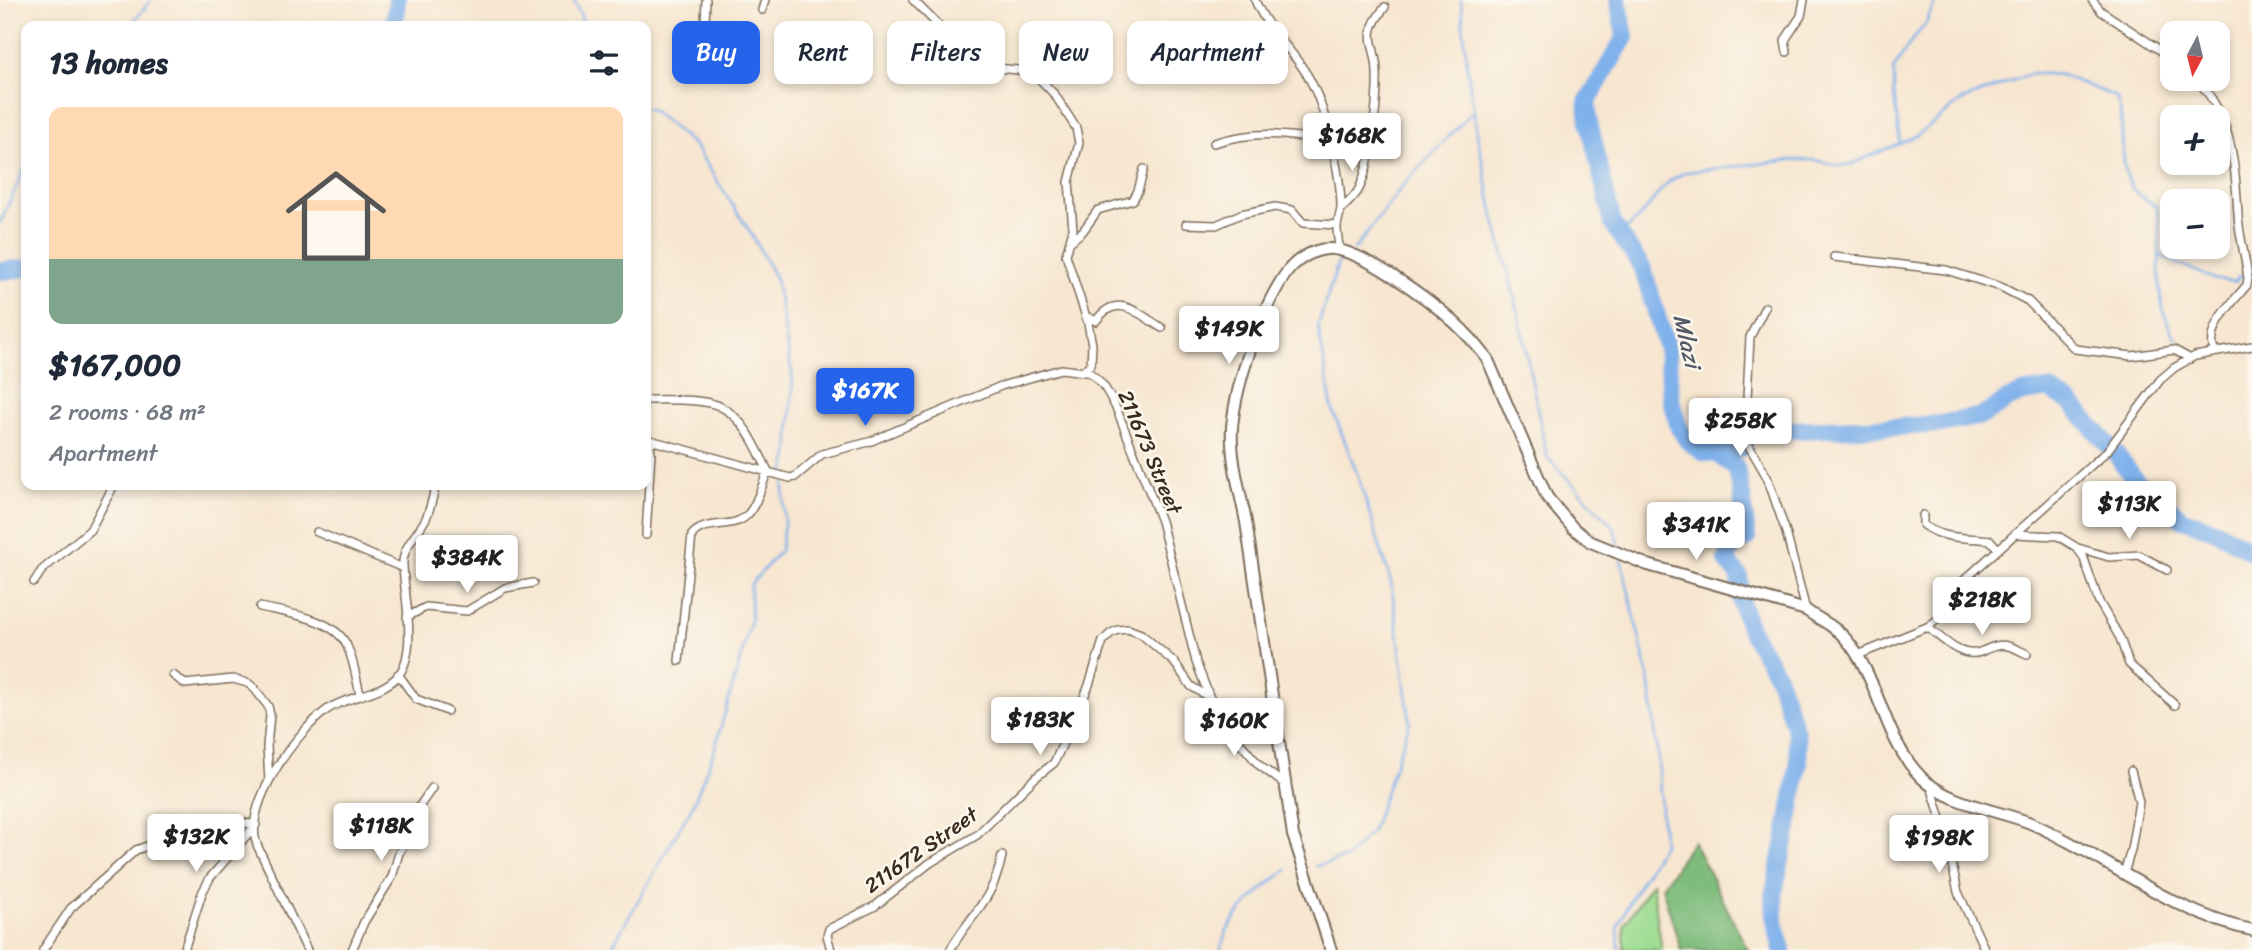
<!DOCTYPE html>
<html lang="en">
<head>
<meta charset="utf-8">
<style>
	:root { --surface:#fff; --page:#f2f2f3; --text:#1f2937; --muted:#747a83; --line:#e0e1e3; --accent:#2563eb }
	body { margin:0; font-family:Sriracha,sans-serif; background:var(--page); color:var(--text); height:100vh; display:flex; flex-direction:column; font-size:26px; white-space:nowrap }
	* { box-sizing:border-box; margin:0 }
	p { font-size:23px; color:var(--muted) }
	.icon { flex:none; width:38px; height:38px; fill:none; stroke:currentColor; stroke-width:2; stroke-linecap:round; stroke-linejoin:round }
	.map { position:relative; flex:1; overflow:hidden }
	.drawer { position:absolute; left:21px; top:21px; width:630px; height:469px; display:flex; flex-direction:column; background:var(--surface); border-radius:14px; box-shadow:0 4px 10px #0003 }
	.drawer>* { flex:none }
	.top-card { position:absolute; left:672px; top:21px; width:665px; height:63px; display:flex; gap:14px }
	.needle { width:46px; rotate:187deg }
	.controls { position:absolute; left:2160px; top:21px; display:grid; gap:14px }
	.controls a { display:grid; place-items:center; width:70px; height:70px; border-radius:14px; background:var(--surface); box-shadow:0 4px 10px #0003; font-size:35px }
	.price { position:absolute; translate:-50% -60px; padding:0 16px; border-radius:7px; background:#fff; color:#222; font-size:23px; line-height:46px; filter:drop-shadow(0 2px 4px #0008) }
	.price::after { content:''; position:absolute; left:50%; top:42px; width:21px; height:16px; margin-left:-10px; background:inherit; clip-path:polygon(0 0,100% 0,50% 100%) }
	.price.current { background:var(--accent); color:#fff }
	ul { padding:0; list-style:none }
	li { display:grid; align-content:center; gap:14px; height:371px; padding:0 28px }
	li+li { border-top:2px solid var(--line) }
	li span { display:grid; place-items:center; height:217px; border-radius:14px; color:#555 }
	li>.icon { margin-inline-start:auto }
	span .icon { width:126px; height:126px; fill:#fffc; stroke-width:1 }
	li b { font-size:30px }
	h2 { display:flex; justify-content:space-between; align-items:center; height:84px; padding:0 28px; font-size:30px }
	.pill { padding:0 24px; border-radius:14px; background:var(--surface); box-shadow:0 4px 10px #0003; font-size:24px; line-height:63px }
	.pill.current { background:var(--accent); color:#fff }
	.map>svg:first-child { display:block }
</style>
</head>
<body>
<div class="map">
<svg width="2252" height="950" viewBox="0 0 2252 950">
	<rect width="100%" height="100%" fill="#fbf7ec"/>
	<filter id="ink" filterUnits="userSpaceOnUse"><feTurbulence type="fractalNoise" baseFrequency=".0143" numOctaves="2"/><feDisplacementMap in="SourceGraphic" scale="14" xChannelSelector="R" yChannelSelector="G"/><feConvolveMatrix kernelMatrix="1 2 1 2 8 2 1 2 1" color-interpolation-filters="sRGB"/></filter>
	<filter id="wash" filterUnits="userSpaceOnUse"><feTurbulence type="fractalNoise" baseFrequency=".00686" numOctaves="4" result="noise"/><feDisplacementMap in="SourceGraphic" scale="28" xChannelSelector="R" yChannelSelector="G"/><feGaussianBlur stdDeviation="1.57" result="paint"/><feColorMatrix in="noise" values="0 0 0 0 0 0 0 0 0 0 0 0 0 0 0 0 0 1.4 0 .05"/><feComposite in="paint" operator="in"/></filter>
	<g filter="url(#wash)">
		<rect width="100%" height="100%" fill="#f7e6d0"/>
		<path fill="#9ddc92" stroke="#6c8358" stroke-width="2" d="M1652,883L1662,950H1624V925Z"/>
		<path fill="#7ebc7c" stroke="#5c734d" stroke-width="2" d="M1693,841L1748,950H1681L1662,887Z"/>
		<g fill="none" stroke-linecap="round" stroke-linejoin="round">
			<path stroke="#7fb1eb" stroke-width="2.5" d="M574,0L582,19L581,26
				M1461,0L1467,68L1478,140L1495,221L1518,311L1547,457L1614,527L1619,549
				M130,26L151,0
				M646,108L653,111L694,145L752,235L776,279L793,380L789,455L784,475
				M1900,144L1894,94V69L1908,46L1926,23L1936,0
				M0,223L26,165
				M1620,235C1629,226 1641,217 1649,206C1661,189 1666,181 1686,172L1791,160H1815L1840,166L1852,164L1916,136L1963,100L2032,73L2061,75L2116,97C2127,123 2116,165 2134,191C2139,197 2151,201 2157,207C2165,251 2148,300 2177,339
				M1354,250L1405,183L1472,112
				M2160,256L2217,280L2236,282L2238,277L2252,276
				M1316,866L1346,858L1372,831L1410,722L1391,582L1358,476L1332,408L1318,326L1338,263L1346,257
				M610,950L693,805L714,751L745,643L751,620L750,585L780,551L784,525V483
				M1221,950C1225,918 1262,888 1287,870
				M1619,950L1618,926L1632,897L1663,844L1658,758L1650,684L1621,559"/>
			<path stroke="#7fb1eb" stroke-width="18" d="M1618,0L1625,37L1587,102L1589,122L1613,224L1643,269L1667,349L1671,399L1679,428L1688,441L1702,452L1716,454L1736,467L1742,495L1747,538L1733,547L1726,560L1739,576L1741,604L1751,632L1777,675L1796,732L1799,761L1787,832L1774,892L1775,921L1782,950
				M394,26L397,0
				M0,271L26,268
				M1749,431L1900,427L1940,424L1982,416L2009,399L2023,393L2043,390H2050L2072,404L2108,445
				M1702,452L1722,433L1742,431
				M2115,453L2136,481L2183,519L2217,531L2252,552
				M1716,454L1744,447"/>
		</g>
	</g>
	<g filter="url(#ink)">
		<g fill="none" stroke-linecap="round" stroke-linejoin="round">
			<defs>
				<path id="street" d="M913,0L976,63L985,67L1028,71L1036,75L1055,95L1076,128L1079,143L1069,182L1073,229L1066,255L1088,323L1092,345L1091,364L1084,370
					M1255,0C1267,31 1295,51 1310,80C1325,106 1341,176 1341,206C1341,214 1337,220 1337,228C1337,235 1339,242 1339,249
					M2092,0L2101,11L2172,58
					M762,10L765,0
					M705,24L706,0
					M1787,52L1785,40L1801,16L1804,0
					M2196,79C2233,117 2235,165 2238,215C2239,236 2246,258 2248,279L2247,285C2233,302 2206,327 2214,351
					M1214,143C1256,130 1287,134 1330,142
					M1341,209C1348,203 1355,197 1359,189C1371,165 1378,100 1377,72C1376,40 1360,38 1385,7
					M1186,224L1216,225L1241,214L1275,207L1292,210L1303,223L1337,225
					M1070,242L1083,231L1098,210L1133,200L1138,191L1144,169
					M1834,257L1946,270L2001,287L2028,301L2075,349L2132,356L2174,350L2189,358
					M1765,307L1750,337L1745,439L1767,477L1786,532L1806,610
					M1086,316L1096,321C1117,291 1139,314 1162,328
					M646,400C665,400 707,398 723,408C746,421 757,449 768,471C762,484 758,502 749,513C735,531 706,518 692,535L679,661
					M646,439L790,478L795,477L822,454L869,442L1001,386L1061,369L1085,372L1084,370C1101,377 1109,394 1117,410L1161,521L1196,662L1210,698
					M1923,515V525C1944,540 1966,537 1990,540L1998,549
					M317,532L403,568
					M2015,534L2058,536L2076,547L2083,556L2099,602L2120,638L2129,664L2175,705
					M646,535L651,452L649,440
					M2078,548L2109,557L2139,555L2167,570
					M34,582L42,570L90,530L114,485
					M260,607C286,613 335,618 347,646C354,661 356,678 360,694
					M407,617L426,607L467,611L505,588L533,583
					M1927,627C1940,636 1953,651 1969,653C1980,655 1986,648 1996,646C2007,643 2018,650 2027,654
					M1858,655L1927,627L1937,620L1961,583L2107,451L2160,380L2174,368L2195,356L2252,346
					M398,674L416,699L447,711
					M173,675L185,684L233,679L248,683L254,688L268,706L270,715L267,746L269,781
					M1931,786L1944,828L1958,892L1985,950
					M2124,873L2131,850L2139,802L2131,771
					M43,950L71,908L136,850L169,838L206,820L233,821L256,825
					M184,950L202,893L210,878L253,828
					M307,950L257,845C242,805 296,732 328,709C348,696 378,695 396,678C420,654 403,593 403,563C403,545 421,531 427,516C431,506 433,495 436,485
					M352,950L364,922L392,877L399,853L410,833L419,807L432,788
					M831,950L827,935L829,929L875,906L930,863L977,835L1035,778L1054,763L1088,688L1103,641L1111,633L1118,630L1128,629L1141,634L1174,662L1191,686L1210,698L1236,738L1259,765L1283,783
					M950,950C971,914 993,901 1002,856"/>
				<path id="secondary" d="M1331,950L1293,835L1246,522C1240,491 1230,458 1232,427C1236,383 1261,308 1287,272C1296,260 1312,250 1327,249C1358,246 1431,301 1454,322C1466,333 1477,345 1487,358L1547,497L1573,528L1591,542L1648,565L1806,610C1819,620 1834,625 1845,638C1880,678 1883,739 1921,777C1948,804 1993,809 2028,822C2046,829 2063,839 2080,848C2135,879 2189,917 2252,930"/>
			</defs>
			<use href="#street" stroke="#7d6c5c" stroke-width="10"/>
			<use href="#secondary" stroke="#7d6c5c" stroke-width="14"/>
			<use href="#street" stroke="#fff" stroke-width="7"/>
			<use href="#secondary" stroke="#fff" stroke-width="10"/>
		</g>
	</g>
	<g text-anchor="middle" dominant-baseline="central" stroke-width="5" stroke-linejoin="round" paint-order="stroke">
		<g font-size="21" fill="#3b2a1e" stroke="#fbf7ec">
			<text transform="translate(1150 452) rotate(67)">211673 Street</text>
			<text transform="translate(921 850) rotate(-35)">211672 Street</text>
		</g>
		<g font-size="23" font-style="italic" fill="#535966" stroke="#fbf7ec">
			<text transform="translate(1687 341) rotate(77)">Mlazi</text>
		</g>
	</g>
</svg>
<div class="controls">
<a><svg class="needle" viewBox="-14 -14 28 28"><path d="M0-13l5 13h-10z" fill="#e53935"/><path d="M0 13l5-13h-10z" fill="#747a83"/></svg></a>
<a>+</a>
<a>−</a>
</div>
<b class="price" style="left:1352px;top:173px">$168K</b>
<b class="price" style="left:1229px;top:366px">$149K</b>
<b class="price current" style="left:865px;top:428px">$167K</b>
<b class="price" style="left:1740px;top:458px">$258K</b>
<b class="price" style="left:2129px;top:541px">$113K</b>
<b class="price" style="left:1696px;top:562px">$341K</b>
<b class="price" style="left:467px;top:595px">$384K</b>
<b class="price" style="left:1982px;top:637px">$218K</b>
<b class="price" style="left:1040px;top:757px">$183K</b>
<b class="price" style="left:1234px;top:758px">$160K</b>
<b class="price" style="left:381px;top:863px">$118K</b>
<b class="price" style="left:196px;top:874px">$132K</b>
<b class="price" style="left:1939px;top:875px">$198K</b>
<div class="top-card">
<a class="pill current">Buy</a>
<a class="pill">Rent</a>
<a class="pill">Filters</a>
<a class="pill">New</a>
<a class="pill">Apartment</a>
</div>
<section class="drawer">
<h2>13 homes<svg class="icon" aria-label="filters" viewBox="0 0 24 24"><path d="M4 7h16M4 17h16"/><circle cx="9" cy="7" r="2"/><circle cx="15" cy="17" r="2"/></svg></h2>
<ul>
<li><span style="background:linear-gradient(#ffd9b3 70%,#7fa58c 0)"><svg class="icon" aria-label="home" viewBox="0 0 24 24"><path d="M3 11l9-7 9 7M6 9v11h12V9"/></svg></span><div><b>$167,000</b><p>2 rooms · 68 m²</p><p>Apartment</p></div></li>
</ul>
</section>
</div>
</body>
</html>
